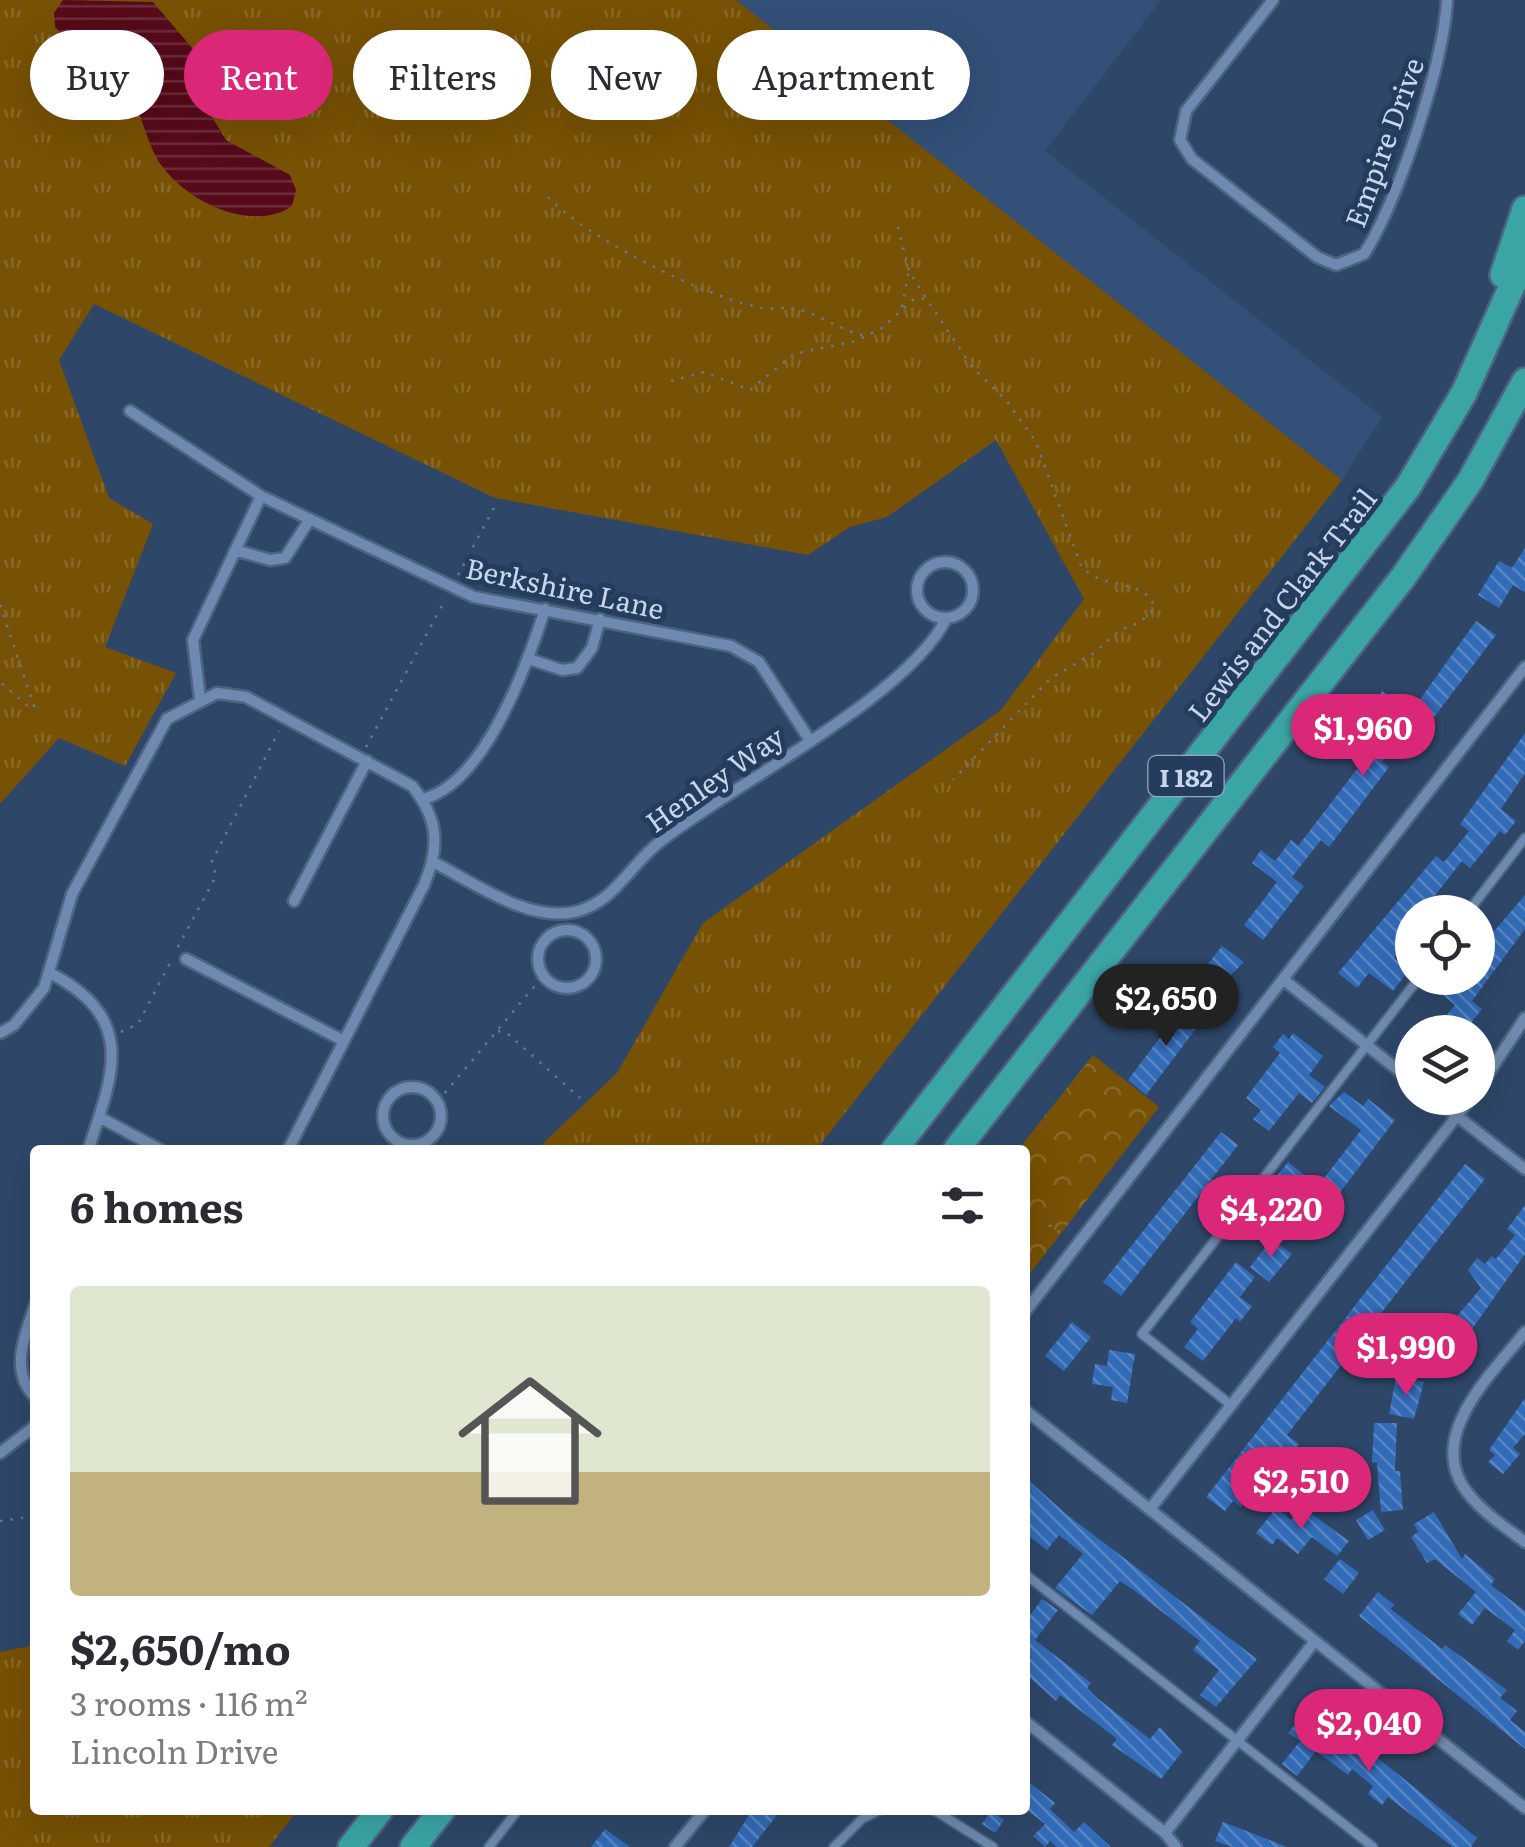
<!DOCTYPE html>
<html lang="en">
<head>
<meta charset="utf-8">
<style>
	:root { --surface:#fff; --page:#f2f2f3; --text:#2b2b33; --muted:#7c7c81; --line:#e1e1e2; --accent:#db2777 }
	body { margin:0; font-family:Literata,serif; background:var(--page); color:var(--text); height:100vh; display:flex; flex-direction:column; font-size:38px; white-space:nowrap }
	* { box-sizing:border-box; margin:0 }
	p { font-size:32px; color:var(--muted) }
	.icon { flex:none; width:55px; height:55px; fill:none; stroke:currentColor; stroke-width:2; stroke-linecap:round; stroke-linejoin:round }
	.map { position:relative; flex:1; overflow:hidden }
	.side { position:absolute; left:30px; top:1145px; width:1000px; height:670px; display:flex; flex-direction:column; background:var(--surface); border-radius:10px; box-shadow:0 10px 40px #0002 }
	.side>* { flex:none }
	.guide { position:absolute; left:30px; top:30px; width:1000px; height:90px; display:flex; gap:20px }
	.controls { position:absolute; left:1395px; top:895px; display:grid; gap:20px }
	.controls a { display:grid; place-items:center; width:100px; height:100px; border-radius:50%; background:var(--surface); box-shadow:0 10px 40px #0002; font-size:50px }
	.price { position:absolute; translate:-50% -85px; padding:0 22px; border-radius:35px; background:var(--accent); color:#fff; font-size:32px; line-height:65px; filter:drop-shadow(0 2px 5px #0008) }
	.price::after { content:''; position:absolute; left:50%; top:60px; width:30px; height:22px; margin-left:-15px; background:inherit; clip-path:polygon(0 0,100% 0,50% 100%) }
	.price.current { background:#222; color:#fff }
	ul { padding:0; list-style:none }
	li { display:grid; align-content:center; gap:20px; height:530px; padding:0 40px }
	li+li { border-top:2px solid var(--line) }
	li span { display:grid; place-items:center; height:310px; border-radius:10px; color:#555 }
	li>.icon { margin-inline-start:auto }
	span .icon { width:180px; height:180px; fill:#fffc; stroke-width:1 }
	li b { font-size:42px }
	h2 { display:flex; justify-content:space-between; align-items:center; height:120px; padding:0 40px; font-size:42px }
	.pill { padding:0 35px; border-radius:45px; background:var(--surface); box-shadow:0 10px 40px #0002; font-size:35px; line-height:90px }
	.pill.current { background:var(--accent); color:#fff }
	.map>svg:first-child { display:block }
</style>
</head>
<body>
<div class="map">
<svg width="1525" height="1847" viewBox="0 0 1525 1847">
	<defs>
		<pattern id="grass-tufts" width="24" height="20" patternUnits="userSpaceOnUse" patternTransform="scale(2.5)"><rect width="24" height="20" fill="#775104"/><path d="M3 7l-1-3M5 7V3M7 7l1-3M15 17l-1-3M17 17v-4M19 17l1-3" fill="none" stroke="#896929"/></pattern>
		<pattern id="park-crowns" width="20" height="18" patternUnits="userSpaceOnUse" patternTransform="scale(2.5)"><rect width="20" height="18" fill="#775104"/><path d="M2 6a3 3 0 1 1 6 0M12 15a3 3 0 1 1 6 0" fill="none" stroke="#896929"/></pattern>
		<pattern id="water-rules" width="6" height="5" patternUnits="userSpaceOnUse" patternTransform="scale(2.5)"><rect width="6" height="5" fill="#560a1a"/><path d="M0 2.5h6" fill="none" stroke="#6d2d3b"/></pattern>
		<pattern id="building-back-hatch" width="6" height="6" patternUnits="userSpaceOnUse" patternTransform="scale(2.5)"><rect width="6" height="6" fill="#326bb7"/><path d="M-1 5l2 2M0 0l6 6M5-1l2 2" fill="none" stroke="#5886c4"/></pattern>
	</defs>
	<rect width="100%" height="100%" fill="#2e4769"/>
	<path fill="#335078" d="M736,0H1161L1045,151L1382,417L1342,480Z"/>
	<path fill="url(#grass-tufts)" d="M0,0H736L1342,480L816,1150H536L617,1073L703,923L1001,710L1084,599L996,440L887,517L850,527L808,555L495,498L94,304L59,360L109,498L153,524L105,647L176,673L125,766L59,738L0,804Z
		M35,1645V1810H298L269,1847H0V1652Z"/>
	<path fill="url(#park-crowns)" d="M1093,1055L1159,1107L1025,1280V1150H1018Z"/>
	<path fill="url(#water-rules)" d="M63,0L153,2L193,49L200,97L226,140L290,175L296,190L292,206C250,235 177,198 155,155C143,130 138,100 121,77C107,58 75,52 55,27L54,13Z"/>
	<path fill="url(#building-back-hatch)" d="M1525,548V592L1513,585L1499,608L1478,595L1499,561L1512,568Z
		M1476,621L1496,635L1420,736L1409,727L1382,762L1389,767L1329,847L1321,840L1292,877L1304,886L1263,940L1244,925L1277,882L1252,863L1261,850L1275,861L1291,840L1298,846L1380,739L1374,735L1390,713L1374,702L1382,691L1411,712Z
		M1525,733V773L1501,809L1516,821L1505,835L1500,831L1470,868L1462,861L1422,912H1412V922L1402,936L1407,940L1394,958L1409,970L1393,991L1369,973L1357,988L1338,973L1436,856L1444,862L1469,831L1460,824Z
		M1525,895V929L1472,1001L1482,1009L1464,1032H1433L1455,1005L1444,996L1458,978H1478V950Z
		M1222,946L1244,962L1218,988L1200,974Z
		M1186,1003L1204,1018L1146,1095L1128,1080Z
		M1293,1033L1323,1056L1309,1075L1325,1087L1312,1103L1299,1093L1269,1131L1253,1119L1261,1110L1246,1098L1280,1053L1273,1047L1283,1034L1289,1039Z
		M1344,1092L1363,1106L1368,1099L1395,1120L1319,1220L1312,1238L1292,1229L1304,1198L1277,1176L1288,1162L1318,1186L1361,1130L1329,1106Z
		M1221,1132L1238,1145L1121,1296L1103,1282Z
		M1465,1164L1485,1179L1287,1435L1299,1444L1290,1455L1278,1446L1249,1484L1255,1488L1241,1507L1233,1501L1225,1511L1206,1497Z
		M1525,1205V1254L1441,1373L1421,1358L1481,1288L1468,1270L1477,1258L1485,1264L1492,1256L1496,1259L1515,1235L1507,1229Z
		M1272,1239L1292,1254L1269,1282L1250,1267Z
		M1236,1262L1255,1277L1240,1297L1252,1306L1240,1322L1236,1318L1203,1361L1184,1347L1198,1329L1190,1322Z
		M1072,1322L1091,1337L1064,1371L1045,1356Z
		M1109,1350L1135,1354L1127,1403L1111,1400L1113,1387L1092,1384L1095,1364L1107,1366Z
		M1396,1377L1424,1382L1414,1419L1389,1414Z
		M1525,1398V1434L1513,1448L1520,1454L1503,1474L1488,1462L1495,1455L1489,1450Z
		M1374,1423H1397L1395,1471H1400L1403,1510L1381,1512L1377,1463L1372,1462Z
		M1025,1477L1066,1514L1257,1659L1216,1707L1200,1695L1219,1670L1193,1650L1200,1641L1135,1591L1120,1581L1092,1615L1055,1588L1083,1554L1059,1535L1047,1550L1025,1533Z
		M1302,1507L1349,1541L1337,1556L1312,1537L1298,1554L1277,1538L1272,1545L1256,1533L1276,1508L1291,1520Z
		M1373,1510L1385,1530L1368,1540L1356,1520Z
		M1434,1512L1462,1559L1465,1554L1495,1579L1491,1585L1525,1611V1641L1518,1650L1507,1641L1515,1630L1485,1608L1472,1625L1458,1614L1476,1592L1435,1559L1427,1563L1411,1537L1418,1532L1414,1524Z
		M1340,1559L1359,1573L1343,1594L1324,1579Z
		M1378,1592L1394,1605L1391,1609L1442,1649L1445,1645L1507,1690L1500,1698L1517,1711L1510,1720L1525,1732V1749L1359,1616Z
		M1042,1599L1058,1610L1035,1640L1091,1683L1087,1688L1097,1698L1150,1739L1160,1727L1182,1752L1161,1779L1112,1745L1117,1739L1060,1695L1056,1701L1025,1673L1031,1656L1025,1653V1622Z
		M1311,1704L1477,1838L1471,1847H1453L1388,1797L1382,1805L1368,1794L1373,1786L1352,1769L1348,1775L1316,1751L1297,1776L1282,1764L1300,1741L1288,1733Z
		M1025,1779L1055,1803L1050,1809L1074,1832L1084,1822L1111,1847H1057L1050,1841L1045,1847L1033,1836L1045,1824L1025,1808Z
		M752,1810H781L752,1847H729Z
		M991,1811L1004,1820L995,1833L982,1824Z
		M1223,1822L1285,1846V1847H1232L1215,1841Z
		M605,1829L630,1847H591Z"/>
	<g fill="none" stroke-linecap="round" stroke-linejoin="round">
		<defs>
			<path id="service" d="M1468,912L1525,838
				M1231,1405L1142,1334L1419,978
				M1025,1574L1373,1847
				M934,1810L993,1847
				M489,1847L518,1810
				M834,1847L862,1819L880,1810"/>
			<path id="minor" d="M1273,0L1186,111L1180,140L1192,159L1317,257L1336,265L1364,254C1398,202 1444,62 1447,0
				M130,411L261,496L474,597L731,646L759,662L809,739
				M235,550L270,560L285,558L310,519
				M917 590a28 28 0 1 1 56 0a28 28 0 1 1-56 0Z
				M529,659L562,670L577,668L592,648L600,619
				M200,699L193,640L261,496
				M423,799C485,783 527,665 545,609
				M433,862C473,882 527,922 574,912C615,903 630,864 661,841C735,783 907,697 946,619
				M294,901L367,761
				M538 959a29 29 0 1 1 58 0a29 29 0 1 1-58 0Z
				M186,959L344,1041
				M50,973C137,1018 114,1073 88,1150
				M1284,980L1412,1081
				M0,1033L14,1025L44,988L72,894L167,719L217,693L246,697L412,786C439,819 440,847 424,885L288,1150
				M383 1116a29 29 0 1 1 58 0a29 29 0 1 1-58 0Z
				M1478,1089L1525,1018
				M1434,1098L1525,1169
				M99,1117L161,1150
				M35,1305C25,1335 9,1371 35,1397
				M1025,1312L1525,667
				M1525,1332C1493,1373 1424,1436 1467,1492C1482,1512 1505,1527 1525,1542
				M1025,1410L1525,1808
				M0,1453L35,1426
				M1150,1509L1471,1098
				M1025,1721L1165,1833
				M675,1847L705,1810
				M1176,1847L1165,1833L1315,1641"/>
			<path id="motorway" d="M1503,275L1525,209
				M894,1150L1408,487L1464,393L1525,257
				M956,1150L1404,576L1470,481L1525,381
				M351,1847L380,1810
				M413,1847L442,1810"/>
		</defs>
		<use href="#service" stroke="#4e637f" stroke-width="12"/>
		<use href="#minor" stroke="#4e637f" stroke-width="15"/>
		<use href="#motorway" stroke="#4e637f" stroke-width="30"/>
		<path stroke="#637996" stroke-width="2.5" stroke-dasharray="2.5 8" stroke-linecap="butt" d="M548,197C588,239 700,294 757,307C770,310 783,307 796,309C818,313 840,331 867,336
			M898,227L909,271L926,298L972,367L1006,400L1036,442L1081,566C1100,589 1132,578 1152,600L1154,609L1139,623L1120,630L1094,653L1051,678L953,780
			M902,307L909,271
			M671,381L704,372L750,390L794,354L856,341L882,328L913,300L925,298
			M458,575L497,502
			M0,605L34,706L31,709L0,682
			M366,747L445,600
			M178,947L216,876L212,861L279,731
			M498,1031L508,1034L580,1098
			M121,1032L138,1024L172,959
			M438,1101L543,976
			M1049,1225L1063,1235
			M0,1521L35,1516"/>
		<use href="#service" stroke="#6e8ab0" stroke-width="8"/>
		<use href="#minor" stroke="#6e8ab0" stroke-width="10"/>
		<use href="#motorway" stroke="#3ba5a6" stroke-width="25"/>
	</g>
	<g text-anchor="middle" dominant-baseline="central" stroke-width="10" stroke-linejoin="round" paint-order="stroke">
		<rect fill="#243c5e" stroke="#96a8c0" stroke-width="2.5" x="1148.5" y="756" width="75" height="40" rx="8"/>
		<g font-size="25" font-weight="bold" fill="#c7d6ea">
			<text x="1186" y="776">I 182</text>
		</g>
		<g font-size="28" fill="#c7d6ea" stroke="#243c5e">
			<text transform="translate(1383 142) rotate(-70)">Empire Drive</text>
			<text transform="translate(565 587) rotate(12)">Berkshire Lane</text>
			<text transform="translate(1281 604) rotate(-52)">Lewis and Clark Trail</text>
			<text transform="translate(714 778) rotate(-35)">Henley Way</text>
		</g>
	</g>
</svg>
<div class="controls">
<a><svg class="icon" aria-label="locate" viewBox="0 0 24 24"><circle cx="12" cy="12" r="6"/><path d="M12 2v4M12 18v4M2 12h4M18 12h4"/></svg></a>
<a><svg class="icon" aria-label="layers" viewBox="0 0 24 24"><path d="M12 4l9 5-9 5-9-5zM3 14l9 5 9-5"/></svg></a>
</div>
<b class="price" style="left:1363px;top:779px">$1,960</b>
<b class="price current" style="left:1166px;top:1049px">$2,650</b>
<b class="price" style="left:1271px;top:1260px">$4,220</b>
<b class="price" style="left:1406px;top:1398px">$1,990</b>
<b class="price" style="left:1301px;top:1532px">$2,510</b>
<b class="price" style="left:1369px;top:1774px">$2,040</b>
<div class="guide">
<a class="pill">Buy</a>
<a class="pill current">Rent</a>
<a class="pill">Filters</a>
<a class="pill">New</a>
<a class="pill">Apartment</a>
</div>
<section class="side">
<h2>6 homes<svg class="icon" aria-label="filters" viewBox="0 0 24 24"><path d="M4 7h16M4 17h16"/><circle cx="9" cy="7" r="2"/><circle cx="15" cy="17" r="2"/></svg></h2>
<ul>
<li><span style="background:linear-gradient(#dfe7d0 60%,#c2b280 0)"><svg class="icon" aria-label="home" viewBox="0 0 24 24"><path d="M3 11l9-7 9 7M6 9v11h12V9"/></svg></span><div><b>$2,650/mo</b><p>3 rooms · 116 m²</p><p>Lincoln Drive</p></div></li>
</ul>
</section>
</div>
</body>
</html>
